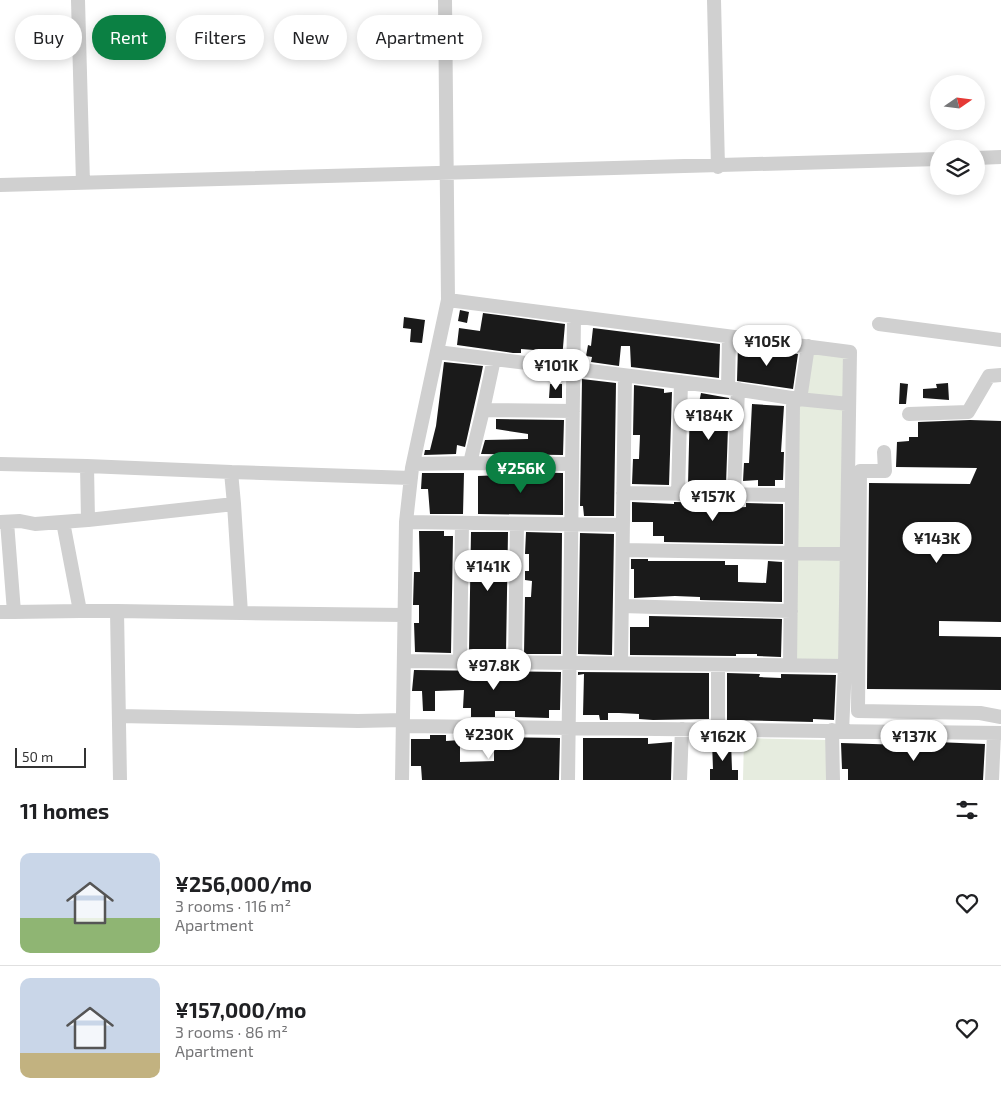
<!DOCTYPE html>
<html lang="en">
<head>
<meta charset="utf-8">
<style>
	:root { --surface:#fff; --page:#f6f6f6; --text:#202124; --muted:#757577; --line:#e0e0e0; --accent:#0b8043 }
	body { margin:0; font-family:"Exo 2",sans-serif; background:var(--page); color:var(--text); height:100vh; display:flex; flex-direction:column; font-size:19px; white-space:nowrap }
	* { box-sizing:border-box; margin:0 }
	p { font-size:16px; color:var(--muted) }
	.icon { flex:none; width:28px; height:28px; fill:none; stroke:currentColor; stroke-width:2; stroke-linecap:round; stroke-linejoin:round }
	.map { position:relative; height:780px; overflow:hidden }
	.sheet { display:flex; flex-direction:column; background:var(--surface); flex:1 }
	.sheet>* { flex:none }
	.banner { position:absolute; left:15px; top:15px; width:500px; height:45px; display:flex; gap:10px }
	.needle { width:32px; rotate:76deg }
	.buttons { position:absolute; left:930px; top:75px; display:grid; gap:10px }
	.buttons a { display:grid; place-items:center; width:55px; height:55px; border-radius:50%; background:var(--surface); box-shadow:0 2px 12px #0003; font-size:25px }
	.scale { position:absolute; left:15px; bottom:12px; width:71px; box-sizing:border-box; padding-left:5px; border:2px solid #333; border-top:0; font-size:14px; line-height:18px; white-space:nowrap; color:#333; -webkit-text-stroke:4px #fff; paint-order:stroke }
	.price { position:absolute; translate:-50% -42px; padding:0 11px; border-radius:18px; background:#fff; color:#222; font-size:16px; line-height:32px; filter:drop-shadow(0 1px 2px #0008) }
	.price::after { content:''; position:absolute; left:50%; top:30px; width:15px; height:11px; margin-left:-8px; background:inherit; clip-path:polygon(0 0,100% 0,50% 100%) }
	.price.current { background:var(--accent); color:#fff }
	ul { padding:0; list-style:none }
	li { display:flex; align-items:center; gap:15px; height:125px; padding:0 20px }
	li+li { border-top:1px solid var(--line) }
	li span { display:grid; place-items:center; flex:none; width:140px; height:100px; border-radius:10px; color:#555 }
	li>.icon { margin-inline-start:auto }
	span .icon { width:60px; height:60px; fill:#fffc; stroke-width:1 }
	li b { font-size:21px }
	h2 { display:flex; justify-content:space-between; align-items:center; height:60px; padding:0 20px; font-size:21px }
	.tag { padding:0 18px; border-radius:22px; background:var(--surface); box-shadow:0 2px 12px #0003; font-size:18px; line-height:45px }
	.tag.current { background:var(--accent); color:#fff }
	.map>svg:first-child { display:block }
</style>
</head>
<body>
<div class="map">
<svg width="1001" height="780" viewBox="0 0 1001 780">
	<rect width="100%" height="100%" fill="#fff"/>
	<path fill="#e6ecdf" d="M811,342L853,348L848,665L792,664L797,405Z
		M744,738L828,740L827,780H743Z"/>
	<path fill="#1a1a1a" d="M460,310L469,312L467,323L458,321Z
		M483,313L565,324L562,359L547,357V351L521,349V353H513L457,345L459,328L480,331Z
		M404,317L425,320L422,343L410,342L411,329L403,328Z
		M593,328L720,344L719,378L631,367L630,346H621L619,366L591,362L592,357L586,356L588,345L591,346Z
		M738,346L798,354L793,389L737,381Z
		M444,362L483,366L481,376L465,447L457,445L456,454L424,455L425,450H430L436,426Z
		M582,379L616,383L614,516H584L583,506H580Z
		M900,383L908,384L906,404H899Z
		M948,383L949,400L923,398V389L937,388L936,384Z
		M550,384H562V398H549Z
		M634,385L664,389V393L672,392L669,485L632,484L633,459H639L640,435H633Z
		M701,393L729,398L726,485H688L690,403H699Z
		M752,404L784,406L781,452H784L783,480H775V486H758V480L743,481L744,463H749Z
		M496,419L564,420L563,455L481,454L485,440L528,439V434L496,429Z
		M970,420L1001,421V622L939,621V636L1001,637V690L867,689L869,483L970,484L977,468L896,467L897,442L909,441V437H918V422Z
		M500,472L563,473V515L478,514V476L500,475Z
		M422,473H464L463,514H430L428,489H421Z
		M632,502L674,504V502L730,503V508L746,507V503L783,504V544L664,542V536H653V522H632Z
		M419,531H444V536H453L451,653L415,652L414,623H419V605H413L414,572H420Z
		M471,532H508L506,653H469Z
		M526,532L562,533L561,654H524L525,597H531L532,581L525,580V571H529V554H525Z
		M580,533L614,534L612,655L578,654Z
		M631,559H648V561H725V565H738V582L766,583L768,561L782,562V602L700,600V597L675,596L634,598V569H631Z
		M649,616L782,619L781,657L757,656V654H736V656L630,655V627H649Z
		M414,670L561,672L560,710H549V718L515,717V711H495V717H471V708H463L464,690L435,691V711H423L422,691H412Z
		M578,672L709,673V719L653,720L639,719V714L619,713H608V720H600L599,715H583L584,674L578,675Z
		M727,673L760,674L759,677L781,678V674L836,675L834,720L813,719V722L727,720Z
		M430,735H446V741L460,740V762L494,761V737L560,738L559,780H422L421,766H411V739H430Z
		M583,738H648V744L672,742L671,780H583Z
		M731,741L732,770H738V780H710V769H713L712,742Z
		M936,742L985,744L983,780H848V769H842L841,743L936,746Z"/>
	<g fill="none" stroke-linecap="round" stroke-linejoin="round">
		<path stroke="#d0d0d0" stroke-width="14" d="M78,0L83,183
			M714,0L718,167
			M976,158L1001,157
			M0,185L939,159
			M448,300L850,352L845,666L842,731
			M879,324L1001,340
			M437,352L728,388L729,337
			M494,359L483,410L573,411
			M728,388L798,399L849,404
			M483,410L470,463L572,464
			M909,414L968,412L989,376L1001,375
			M884,452L885,471H860L858,711L980,713L1001,717
			M0,464L87,466L88,520L35,524L20,521L0,522
			M413,464L470,463
			M87,466L231,472L234,504L88,520
			M231,472L411,478
			M623,493L792,495
			M678,494L681,382
			M734,494L738,389
			M7,522L14,612L80,611
			M63,522L80,611H117L120,780
			M406,522L623,525
			M623,550L846,554
			M622,606L791,611
			M117,611L241,613L234,504
			M0,612H14
			M241,613L404,615
			M404,661L845,666
			M460,661L462,523
			M515,662L517,524
			M621,663L625,376
			M718,665V729
			M790,665L793,405L801,393L808,346
			M119,716L358,721L403,720
			M403,726L1001,733
			M832,730L833,780
			M402,780L406,522L412,468L448,300L445,0
			M568,780L574,317
			M680,780L682,729
			M992,780L994,733"/>
	</g>
</svg>
<div class="buttons">
<a><svg class="needle" viewBox="-14 -14 28 28"><path d="M0-13l5 13h-10z" fill="#e53935"/><path d="M0 13l5-13h-10z" fill="#757577"/></svg></a>
<a><svg class="icon" aria-label="layers" viewBox="0 0 24 24"><path d="M12 4l9 5-9 5-9-5zM3 14l9 5 9-5"/></svg></a>
</div>
<div class="scale">50 m</div>
<b class="price" style="left:767px;top:367px">¥105K</b>
<b class="price" style="left:556px;top:391px">¥101K</b>
<b class="price" style="left:709px;top:441px">¥184K</b>
<b class="price current" style="left:521px;top:494px">¥256K</b>
<b class="price" style="left:713px;top:522px">¥157K</b>
<b class="price" style="left:937px;top:564px">¥143K</b>
<b class="price" style="left:488px;top:592px">¥141K</b>
<b class="price" style="left:494px;top:691px">¥97.8K</b>
<b class="price" style="left:489px;top:760px">¥230K</b>
<b class="price" style="left:723px;top:762px">¥162K</b>
<b class="price" style="left:914px;top:762px">¥137K</b>
<div class="banner">
<a class="tag">Buy</a>
<a class="tag current">Rent</a>
<a class="tag">Filters</a>
<a class="tag">New</a>
<a class="tag">Apartment</a>
</div>
</div>
<section class="sheet">
<h2>11 homes<svg class="icon" aria-label="filters" viewBox="0 0 24 24"><path d="M4 7h16M4 17h16"/><circle cx="9" cy="7" r="2"/><circle cx="15" cy="17" r="2"/></svg></h2>
<ul>
<li><span style="background:linear-gradient(#c9d6e8 65%,#8fb573 0)"><svg class="icon" aria-label="home" viewBox="0 0 24 24"><path d="M3 11l9-7 9 7M6 9v11h12V9"/></svg></span><div><b>¥256,000/mo</b><p>3 rooms · 116 m²</p><p>Apartment</p></div><svg class="icon" aria-label="heart" viewBox="0 0 24 24"><path d="M12 20l-8-8c-3-5 5-10 8-4 3-6 11-1 8 4z"/></svg></li>
<li><span style="background:linear-gradient(#c9d6e8 75%,#c2b280 0)"><svg class="icon" aria-label="home" viewBox="0 0 24 24"><path d="M3 11l9-7 9 7M6 9v11h12V9"/></svg></span><div><b>¥157,000/mo</b><p>3 rooms · 86 m²</p><p>Apartment</p></div><svg class="icon" aria-label="heart" viewBox="0 0 24 24"><path d="M12 20l-8-8c-3-5 5-10 8-4 3-6 11-1 8 4z"/></svg></li>
</ul>
</section>
</body>
</html>
